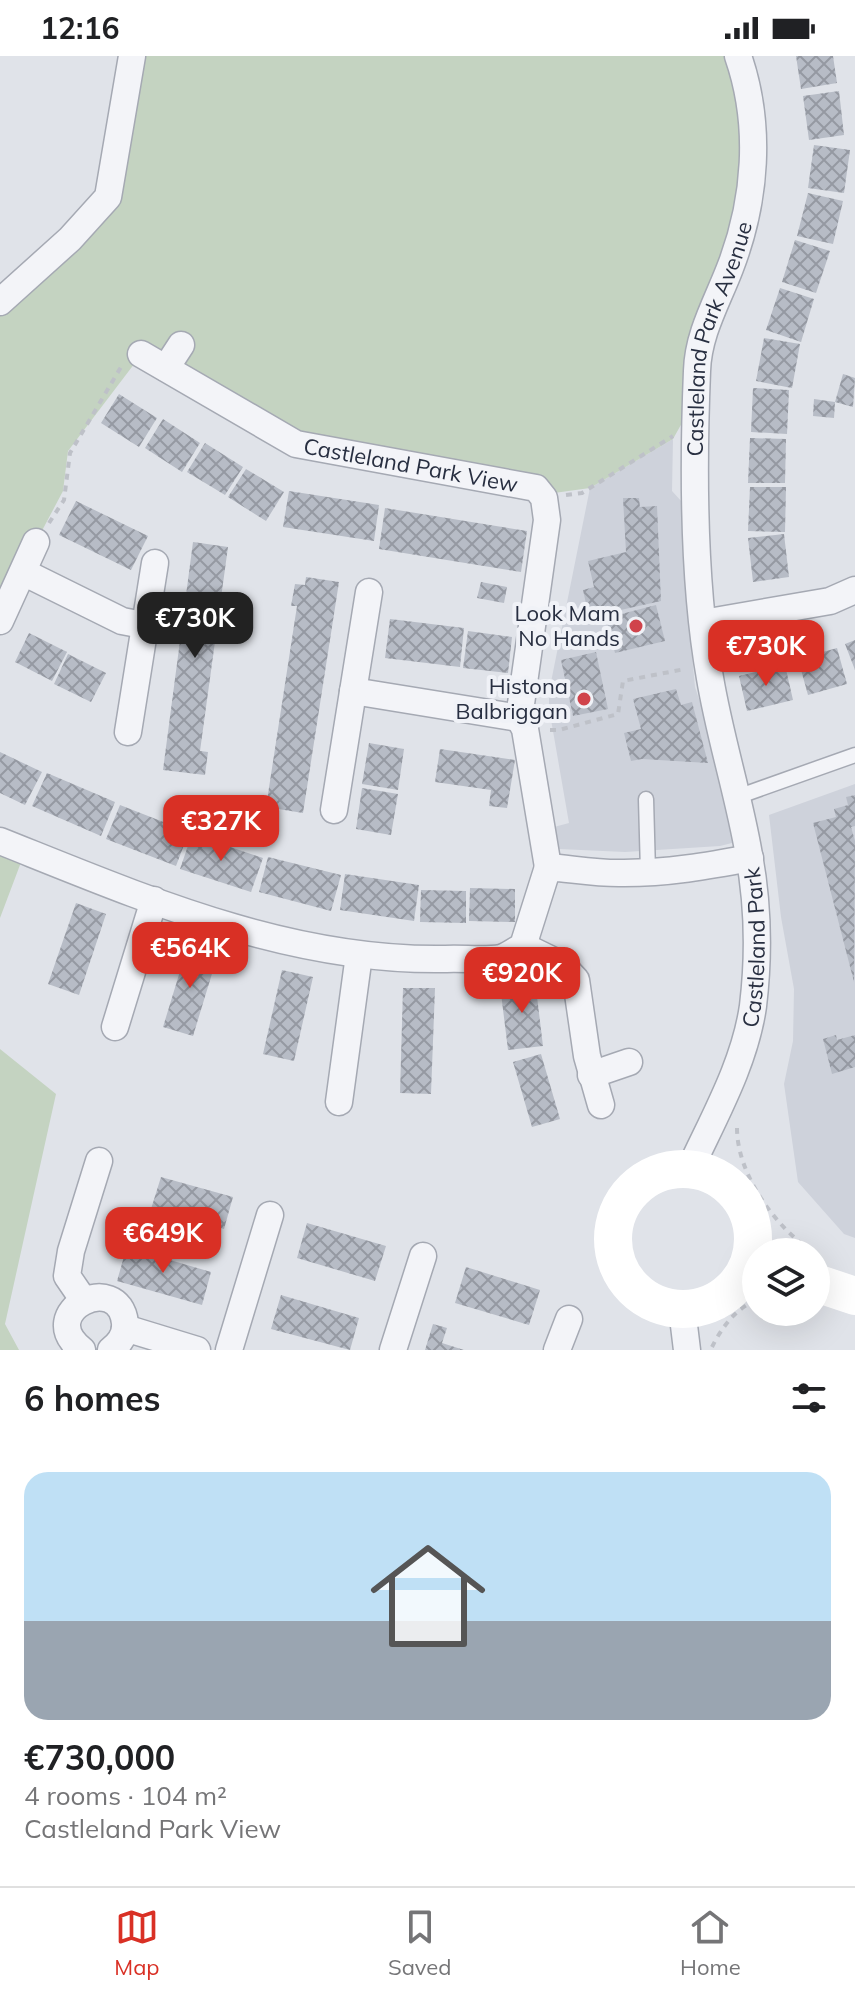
<!DOCTYPE html>
<html lang="en">
<head>
<meta charset="utf-8">
<style>
	:root { --surface:#fff; --page:#f6f6f6; --text:#202124; --muted:#757577; --line:#e0e0e0; --accent:#d93025 }
	body { margin:0; font-family:Mulish,sans-serif; background:var(--page); color:var(--text); height:100vh; display:flex; flex-direction:column; font-size:30px; white-space:nowrap }
	* { box-sizing:border-box; margin:0 }
	p { font-size:26px; color:var(--muted) }
	.icon { flex:none; width:44px; height:44px; fill:none; stroke:currentColor; stroke-width:2; stroke-linecap:round; stroke-linejoin:round }
	.map { position:relative; height:1294px; overflow:hidden }
	.panel { display:flex; flex-direction:column; background:var(--surface); flex:1 }
	.panel>* { flex:none }
	.fabs { position:absolute; left:742px; top:1182px; display:grid; gap:16px }
	.fabs a { display:grid; place-items:center; width:88px; height:88px; border-radius:50%; background:var(--surface); box-shadow:0 8px 32px #0002; font-size:40px }
	.price { position:absolute; translate:-50% -68px; padding:0 18px; border-radius:16px; background:var(--accent); color:#fff; font-size:26px; line-height:52px; filter:drop-shadow(0 2px 4px #0008) }
	.price::after { content:''; position:absolute; left:50%; top:48px; width:24px; height:18px; margin-left:-12px; background:inherit; clip-path:polygon(0 0,100% 0,50% 100%) }
	.price.selected { background:#222; color:#fff }
	ul { padding:0; list-style:none }
	li { display:grid; align-content:center; gap:16px; height:424px; padding:0 24px }
	li+li { border-top:2px solid var(--line) }
	li span { display:grid; place-items:center; height:248px; border-radius:24px; color:#555 }
	li>.icon { margin-inline-start:auto }
	span .icon { width:144px; height:144px; fill:#fffc; stroke-width:1 }
	li b { font-size:34px }
	h2 { display:flex; justify-content:space-between; align-items:center; height:96px; padding:0 24px; font-size:34px }
	.status { display:flex; justify-content:space-between; align-items:center; height:56px; padding:0 40px; background:var(--surface); direction:ltr }
	.status svg { height:22px; fill:currentColor }
	.tabs { display:flex; justify-content:space-around; align-items:center; height:112px; border-top:2px solid var(--line); background:var(--surface); font-size:22px; color:var(--muted) }
	.tabs a { display:grid; justify-items:center; gap:4px }
	.tabs .selected { color:var(--accent) }
	.map>svg:first-child { display:block }
</style>
</head>
<body>
<div class="status"><b>12:16</b><svg viewBox="0 0 49 12"><path d="M0 12V9h3v3zM5 12V6h3v6zM10 12V3h3v9zM15 12V0h3v12zM26 1h20v11H26zM47 4h2v5h-2z"/></svg></div>
<div class="map">
<svg width="855" height="1294" viewBox="0 0 855 1294">
	<defs>
		<pattern id="building-cross-hatch" width="8" height="8" patternUnits="userSpaceOnUse" patternTransform="scale(2)"><rect width="8" height="8" fill="#b7bcc6"/><path d="M0 0l8 8M0 8l8-8" fill="none" stroke="#9599a2"/></pattern>
	</defs>
	<rect width="100%" height="100%" fill="#e0e3e9"/>
	<path fill="#ced2db" d="M673,383L672,435L683,447L685,526L695,631L722,713L736,786L720,790L625,796L559,793L554,771L569,767L549,652V636L590,432Z
		M855,728V1182L844,1178L798,1126L784,1028L793,985L794,933L781,861L769,759Z"/>
	<path fill="#c4d3c1" d="M132,0H738L753,89L687,358L673,383L590,432L554,437L325,395L141,299L68,395L63,435L0,554V247L108,141Z
		M0,787L23,801L0,862Z
		M0,993L56,1038L5,1268L19,1294H0Z"/>
	<path fill="url(#building-cross-hatch)" d="M796,0H833L837,27L801,33Z
		M839,35L844,79L809,84L803,40Z
		M814,89L850,94L844,137L808,132Z
		M808,137L843,145L833,188L797,180Z
		M795,184L830,195L816,237L782,226Z
		M780,232L814,243L801,286L766,274Z
		M764,282L800,288L792,332L756,325Z
		M843,318L855,322L853,351L835,346Z
		M753,332L789,334L787,378L751,376Z
		M119,338L157,362L139,391L101,367Z
		M814,343L835,346L834,362L813,360Z
		M163,363L200,387L182,416L145,392Z
		M750,382L786,383L785,427H748Z
		M205,387L243,411L225,439L187,416Z
		M246,413L284,436L266,465L228,441Z
		M750,431H786L785,476L748,475Z
		M289,435L379,449L374,485L283,471Z
		M623,442H639L640,451L657,450L661,545L589,561L583,534L594,531L588,505L626,496Z
		M76,445L148,480L131,514L59,479Z
		M385,452L527,475L521,516L379,493Z
		M784,478L789,521L753,526L748,482Z
		M193,486L228,491L200,695L208,696L205,719L163,714Z
		M306,521L339,526L303,757L266,751L297,550H291L295,528L305,529Z
		M481,526L507,531L504,547L477,542Z
		M656,549L665,585L615,597L606,562Z
		M390,563L464,572L460,611L385,602Z
		M468,575L512,581L508,617L463,612Z
		M29,577L67,596L52,625L15,606Z
		M855,584V614L845,588Z
		M837,592L847,628L808,639L798,603Z
		M596,596L608,653L573,660L561,604Z
		M68,598L106,617L91,646L54,628Z
		M785,609L793,644L747,655L739,620Z
		M676,633L681,649L692,646L708,707L642,703L631,705L624,677L641,673L633,643Z
		M369,687L404,693L398,734L362,728Z
		M440,693L515,704L507,752L489,750L491,734L435,726Z
		M0,696L42,716L25,749L0,737Z
		M47,717L115,746L101,780L32,750Z
		M362,732L398,738L391,779L356,773Z
		M855,739V770L851,771L855,785L854,926L813,767L836,761L834,753L848,749L846,741Z
		M120,749L189,776L176,810L106,783Z
		M192,778L263,802L251,836L180,813Z
		M268,801L341,819L331,855L259,836Z
		M345,818L419,829L414,865L340,854Z
		M470,832L515,833V866L469,865Z
		M421,834L466,835V867L420,866Z
		M76,847L106,858L79,939L48,928Z
		M188,889L218,898L193,980L163,971Z
		M282,914L313,921L294,1005L263,998Z
		M535,924L543,990L508,994L500,929Z
		M403,932H435L431,1038L400,1037Z
		M836,979L837,984L855,979V1011L832,1018L823,983Z
		M541,998L560,1063L532,1071L513,1006Z
		M161,1121L233,1141L224,1173L178,1160L175,1172L161,1168L164,1156L151,1153Z
		M307,1167L386,1190L375,1225L297,1202Z
		M129,1183L142,1186L139,1195L211,1216L202,1249L117,1225Z
		M466,1211L540,1234L529,1269L455,1247Z
		M281,1239L359,1262L350,1294L271,1273Z
		M433,1268L447,1272L442,1287L464,1294H425Z"/>
	<g fill="none" stroke-linecap="round" stroke-linejoin="round">
		<defs>
			<path id="lane" d="M737,741L855,699
				M646,743L648,816"/>
			<g id="street">
				<path d="M0,246L70,183L108,141L132,0"/>
				<path id="s1" d="M141,298L296,388L536,432L544,442L547,464L519,662L525,673L548,811"/>
				<path d="M166,312L181,289"/>
				<path d="M23,516L122,565L143,569"/>
				<path d="M0,565L36,486"/>
				<path d="M703,567L830,545L855,534"/>
				<path d="M353,635L519,662"/>
				<path d="M128,676L155,507"/>
				<path d="M334,754L369,536"/>
				<path d="M0,785C143,842 289,906 446,903C463,902 484,905 501,902C508,900 516,894 523,890L548,811C573,813 599,818 624,817C667,817 708,810 750,802"/>
				<path d="M523,890L562,909L576,924L587,1000L601,1049"/>
				<path d="M115,971L154,844"/>
				<path d="M591,1019L629,1006"/>
				<path d="M339,1046L359,899"/>
				<path id="s2" d="M690,1113C714,1061 745,1007 753,950C759,900 758,848 749,799C739,740 720,682 710,622C693,527 693,412 697,315C698,278 717,246 730,212C756,145 762,69 738,0"/>
				<path d="M79,1246L80,1239L67,1220L71,1195L99,1105"/>
				<path d="M682,1253L687,1294"/>
				<path d="M125,1272L197,1294"/>
				<path d="M82,1294C33,1256 119,1213 125,1267C126,1278 120,1287 111,1294"/>
				<path d="M229,1294L270,1159"/>
				<path d="M393,1294L423,1200"/>
				<path d="M557,1294L569,1263"/>
			</g>
		</defs>
		<use href="#lane" stroke="#a5a9b3" stroke-width="17"/>
		<use href="#street" stroke="#a5a9b3" stroke-width="29"/>
		<path stroke="#bec1c8" stroke-width="4" stroke-dasharray="6 6" stroke-linecap="butt" d="M566,439L582,437L673,380
			M49,467L64,444L70,397L121,311
			M550,674H559L618,658L623,625L685,613
			M737,1072C737,1118 775,1171 813,1196
			M712,1291C721,1273 736,1251 756,1245"/>
		<use href="#lane" stroke="#f3f4f8" stroke-width="14"/>
		<use href="#street" stroke="#f3f4f8" stroke-width="26"/>
		<path stroke="#fff" stroke-width="38" d="M613 1183a70 70 0 1 1 140 0a70 70 0 1 1-140 0Z
			M816,1227L855,1240"/>
	</g>
	<g fill="#d0434b" stroke="#f0f2f7" stroke-width="3">
		<circle cx="636" cy="570" r="8"/>
		<circle cx="584" cy="643" r="8"/>
	</g>
	<g text-anchor="middle" dominant-baseline="central" stroke-width="8" stroke-linejoin="round" paint-order="stroke">
		<g font-size="22" fill="#282f41" stroke="#f0f2f7">
			<text stroke="none"><textPath href="#s2" startOffset="852">Castleland Park Avenue</textPath></text>
			<text stroke="none"><textPath href="#s1" startOffset="296">Castleland Park View</textPath></text>
			<text stroke="none"><textPath href="#s2" startOffset="234">Castleland Park</textPath></text>
		</g>
		<g font-size="22" fill="#282f41" stroke="#f0f2f7" text-anchor="end">
			<text x="620" y="557">Look Mam<tspan x="620" dy="25">No Hands</tspan></text>
			<text x="568" y="630">Histona<tspan x="568" dy="25">Balbriggan</tspan></text>
		</g>
	</g>
</svg>
<div class="fabs">
<a><svg class="icon" aria-label="layers" viewBox="0 0 24 24"><path d="M12 4l9 5-9 5-9-5zM3 14l9 5 9-5"/></svg></a>
</div>
<b class="price selected" style="left:195px;top:604px">€730K</b>
<b class="price" style="left:766px;top:632px">€730K</b>
<b class="price" style="left:221px;top:807px">€327K</b>
<b class="price" style="left:190px;top:934px">€564K</b>
<b class="price" style="left:522px;top:959px">€920K</b>
<b class="price" style="left:163px;top:1219px">€649K</b>
</div>
<section class="panel">
<h2>6 homes<svg class="icon" aria-label="filters" viewBox="0 0 24 24"><path d="M4 7h16M4 17h16"/><circle cx="9" cy="7" r="2"/><circle cx="15" cy="17" r="2"/></svg></h2>
<ul>
<li><span style="background:linear-gradient(#bfe0f5 60%,#9aa5b1 0)"><svg class="icon" aria-label="home" viewBox="0 0 24 24"><path d="M3 11l9-7 9 7M6 9v11h12V9"/></svg></span><div><b>€730,000</b><p>4 rooms · 104 m²</p><p>Castleland Park View</p></div></li>
</ul>
</section>
<nav class="tabs">
<a class="selected"><svg class="icon" aria-label="map" viewBox="0 0 24 24"><path d="M3 6l6-2 6 2 6-2v14l-6 2-6-2-6 2zM9 4v14M15 6v14"/></svg>Map</a>
<a><svg class="icon" aria-label="saved" viewBox="0 0 24 24"><path d="M7 4h10v16l-5-4-5 4z"/></svg>Saved</a>
<a><svg class="icon" aria-label="home" viewBox="0 0 24 24"><path d="M3 11l9-7 9 7M6 9v11h12V9"/></svg>Home</a>
</nav>
</body>
</html>
